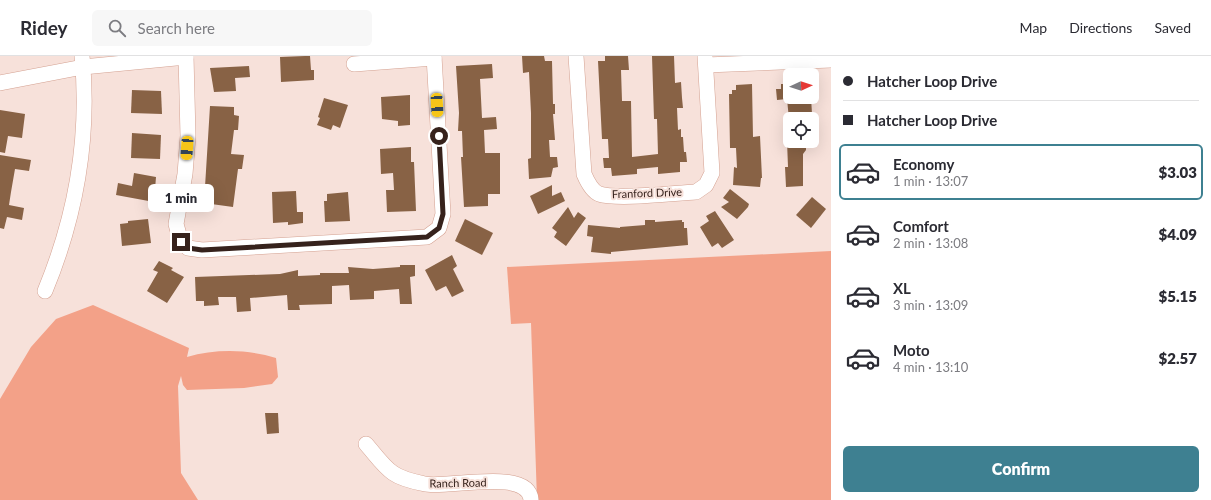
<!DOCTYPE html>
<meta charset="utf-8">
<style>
:root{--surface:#fff;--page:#f7f7f7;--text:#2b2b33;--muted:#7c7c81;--line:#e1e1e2;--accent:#3e8091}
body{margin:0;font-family:Lato,sans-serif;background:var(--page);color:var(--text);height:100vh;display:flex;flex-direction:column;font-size:15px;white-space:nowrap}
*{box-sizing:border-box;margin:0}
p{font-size:13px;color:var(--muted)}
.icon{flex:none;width:22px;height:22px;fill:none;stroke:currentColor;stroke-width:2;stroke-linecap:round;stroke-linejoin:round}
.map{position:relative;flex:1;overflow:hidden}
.sheet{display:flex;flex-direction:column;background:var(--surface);width:380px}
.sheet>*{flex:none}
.banner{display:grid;align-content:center;height:88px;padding:0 12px;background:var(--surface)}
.needle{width:26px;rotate:87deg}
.fabs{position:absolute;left:783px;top:12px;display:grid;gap:8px}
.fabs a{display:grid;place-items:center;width:36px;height:36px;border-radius:6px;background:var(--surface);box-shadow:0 4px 16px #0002;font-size:20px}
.end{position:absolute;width:18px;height:18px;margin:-9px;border:5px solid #36221c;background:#fff;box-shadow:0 0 0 2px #fff}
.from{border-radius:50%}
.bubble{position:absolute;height:28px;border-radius:6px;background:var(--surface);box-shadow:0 4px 16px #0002;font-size:13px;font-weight:800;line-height:28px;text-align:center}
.car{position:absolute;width:12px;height:24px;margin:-12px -6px;border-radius:5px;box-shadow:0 0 3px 1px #0007;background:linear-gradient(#f5c518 24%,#345 0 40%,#f5c518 0 76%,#345 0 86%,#f5c518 0)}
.banner b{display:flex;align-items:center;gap:14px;height:38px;font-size:15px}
.banner b+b{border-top:1px solid var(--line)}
.banner i{width:10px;height:10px;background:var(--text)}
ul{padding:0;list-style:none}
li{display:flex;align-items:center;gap:12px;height:56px;margin:0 8px 6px;padding:0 4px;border:2px solid transparent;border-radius:6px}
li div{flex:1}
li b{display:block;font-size:15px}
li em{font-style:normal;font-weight:800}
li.current{border-color:var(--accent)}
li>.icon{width:36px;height:36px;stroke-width:1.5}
.primary-button{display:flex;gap:8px;margin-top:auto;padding:8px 12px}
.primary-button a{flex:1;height:46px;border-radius:6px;background:var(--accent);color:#fff;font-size:16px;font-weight:800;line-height:46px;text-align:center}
header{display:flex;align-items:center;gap:24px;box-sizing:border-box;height:56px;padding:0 20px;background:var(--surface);border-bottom:1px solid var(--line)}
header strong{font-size:19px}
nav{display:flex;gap:22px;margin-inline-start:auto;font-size:14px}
.search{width:280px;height:36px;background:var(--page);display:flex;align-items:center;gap:10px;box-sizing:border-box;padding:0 14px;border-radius:6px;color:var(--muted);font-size:15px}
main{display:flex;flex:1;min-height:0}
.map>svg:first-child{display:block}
</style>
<header>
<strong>Ridey</strong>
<div class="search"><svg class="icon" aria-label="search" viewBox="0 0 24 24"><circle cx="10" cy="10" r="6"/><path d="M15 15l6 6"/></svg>Search here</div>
<nav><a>Map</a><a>Directions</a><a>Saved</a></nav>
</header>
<main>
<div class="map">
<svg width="831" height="444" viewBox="0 0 831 444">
<rect width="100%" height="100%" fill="#f7e1da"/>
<!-- green -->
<g fill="#f3a188">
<path d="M 831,195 L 831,444 L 537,444 L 531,267 L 511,268 L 507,211 Z"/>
<path d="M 93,249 L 189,292 L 187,301 C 215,293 247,293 276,302 L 278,321 L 272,328 L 244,332 L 187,334 L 183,329 L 181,320 L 178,330 L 181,417 L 198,444 L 0,444 L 0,343 L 31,291 L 56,263 Z"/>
</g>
<!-- building -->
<g fill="#886245">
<path d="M 305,0 L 310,0 L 311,14 L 314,14 L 314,24 L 281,26 L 280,1 Z"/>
<path d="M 522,0 L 544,0 L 545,5 L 552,5 L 553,48 L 555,48 L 555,58 L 553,58 L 555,84 L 549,84 L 550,101 L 557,101 L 558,111 L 553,112 L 551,121 L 529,123 L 528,103 L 531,102 L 531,57 L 529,16 L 523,17 Z"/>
<path d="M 605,0 L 628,0 L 629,14 L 621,14 L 622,45 L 631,45 L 632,101 L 658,98 L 657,63 L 654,63 L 652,0 L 674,0 L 675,27 L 681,26 L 682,42 L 683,52 L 677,52 L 678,74 L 681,73 L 681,81 L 683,81 L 684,96 L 686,96 L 687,106 L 680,106 L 680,116 L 658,118 L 658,111 L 637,113 L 637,118 L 612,120 L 611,112 L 604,112 L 603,102 L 609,102 L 608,83 L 602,83 L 598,5 L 605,5 Z"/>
<path d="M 492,8 L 493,22 L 480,23 L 482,62 L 496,61 L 497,73 L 484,74 L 485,97 L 500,97 L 500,138 L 488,138 L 488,150 L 464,151 L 461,101 L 463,101 L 462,75 L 458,75 L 459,57 L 456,10 Z"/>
<path d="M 249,10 L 250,21 L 235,22 L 236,35 L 214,36 L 210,12 Z"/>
<path d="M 752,28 L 753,81 L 760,80 L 762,122 L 761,122 L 760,131 L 733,129 L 734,111 L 737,112 L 736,92 L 730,92 L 729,38 L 732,38 L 732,34 L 736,34 L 736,29 Z"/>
<path d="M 781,28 L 790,28 L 790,41 L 811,41 L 812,58 L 807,59 L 807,63 L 789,63 L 787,43 L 777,44 L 776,33 L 781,33 Z"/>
<path d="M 132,34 L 161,35 L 162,58 L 131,57 Z"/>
<path d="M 410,39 L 410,69 L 398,70 L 398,65 L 382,63 L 381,41 Z"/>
<path d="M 324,42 L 348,49 L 340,72 L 333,69 L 331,74 L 317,69 L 320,62 L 318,61 Z"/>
<path d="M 210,50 L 234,51 L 234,59 L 239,60 L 238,74 L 234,74 L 231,98 L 244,99 L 242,113 L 238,113 L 233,151 L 204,147 Z"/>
<path d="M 0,54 L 25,58 L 22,82 L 8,80 L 5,97 L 0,96 Z"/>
<path d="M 132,77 L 161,79 L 160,103 L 131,102 Z"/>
<path d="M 787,85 L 806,85 L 806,94 L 803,98 L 803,130 L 786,131 L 785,111 L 788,111 Z"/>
<path d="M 411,91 L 411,106 L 414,106 L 416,155 L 387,156 L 386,134 L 394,134 L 393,117 L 381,118 L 380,93 Z"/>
<path d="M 0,99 L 31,104 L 29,115 L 15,113 L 11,136 L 9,149 L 24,152 L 22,164 L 7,161 L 4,173 L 0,172 Z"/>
<path d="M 134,117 L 156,121 L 154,146 L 116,139 L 118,127 L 132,130 Z"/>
<path d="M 552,129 L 552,140 L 561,136 L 565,145 L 538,158 L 530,140 Z"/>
<path d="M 730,133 L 749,148 L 748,151 L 737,163 L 721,151 L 729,146 L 723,142 Z"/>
<path d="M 296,135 L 297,156 L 303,156 L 303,167 L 288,169 L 288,166 L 273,167 L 272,136 Z"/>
<path d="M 348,136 L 350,165 L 325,166 L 324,145 L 327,145 L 327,138 Z"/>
<path d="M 812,141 L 826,153 L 811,172 L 796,159 Z"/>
<path d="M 568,151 L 574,162 L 578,156 L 586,162 L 566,190 L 554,181 L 557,176 L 552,172 Z"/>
<path d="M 715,155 L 734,184 L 722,192 L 718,187 L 712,191 L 700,171 L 709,165 L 706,160 Z"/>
<path d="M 148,163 L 151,187 L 122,190 L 120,168 L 128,167 L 128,165 Z"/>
<path d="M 465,163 L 493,177 L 482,199 L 455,185 Z"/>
<path d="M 645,164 L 655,164 L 655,166 L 682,164 L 682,166 L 684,166 L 684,172 L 687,172 L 688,189 L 611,196 L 611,198 L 591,196 L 593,181 L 587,180 L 588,169 L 620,172 L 620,171 L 645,169 Z"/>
<path d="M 452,199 L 457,210 L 453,213 L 464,235 L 452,241 L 446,230 L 436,235 L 425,214 Z"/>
<path d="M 159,205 L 173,212 L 171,214 L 184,221 L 167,247 L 147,235 L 158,216 L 153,214 Z"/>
<path d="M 400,209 L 415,209 L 415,220 L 410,221 L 412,248 L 400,248 L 399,233 L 374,235 L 374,243 L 350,244 L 349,229 L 332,230 L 332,248 L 299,249 L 300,254 L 288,254 L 287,239 L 250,242 L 251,255 L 237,256 L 236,241 L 218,241 L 219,249 L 204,250 L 204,245 L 196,245 L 195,221 L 280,218 L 298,214 L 298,220 L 320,219 L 320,217 L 349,217 L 348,211 L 373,213 L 400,211 Z"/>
<path d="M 265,357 L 278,357 L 279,377 L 267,378 Z"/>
</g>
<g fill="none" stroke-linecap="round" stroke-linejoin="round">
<!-- minor casing -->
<g stroke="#d4a191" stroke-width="16">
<g id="minor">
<path d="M 186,0 L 188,80 L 185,118 L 176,168 L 181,186 L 188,192 L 202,194 L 427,181 L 439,172 L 443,158 L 434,0"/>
<path d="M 576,0 L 584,118 C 587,125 592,135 599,138 C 618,144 674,137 696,136 L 706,129 L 712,117 L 705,0"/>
<path d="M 354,8 L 434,2"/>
<path d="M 706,9 L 831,4"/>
<path d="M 0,27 L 83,11 L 186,1"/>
<path d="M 45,235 C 76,160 90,82 82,0"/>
<path d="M 366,388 C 374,397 383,410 393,417 C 400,422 415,426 425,428 C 446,433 529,411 531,444"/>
</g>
</g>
<!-- minor -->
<use href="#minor" stroke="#fff" stroke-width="15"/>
</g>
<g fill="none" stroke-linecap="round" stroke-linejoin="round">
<!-- route -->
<path stroke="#36221c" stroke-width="5" d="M 181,186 L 188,192 L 202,194 L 427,181 L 439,172 L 443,158 L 439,80"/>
</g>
<g text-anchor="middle" stroke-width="4" stroke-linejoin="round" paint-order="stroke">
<!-- street labels -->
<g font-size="11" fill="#36221c" stroke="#f7e1da">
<text transform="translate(647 137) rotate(-2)" y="4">Franford Drive</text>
<text transform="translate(458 427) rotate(-1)" y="4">Ranch Road</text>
</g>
</g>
</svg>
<div class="fabs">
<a><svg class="needle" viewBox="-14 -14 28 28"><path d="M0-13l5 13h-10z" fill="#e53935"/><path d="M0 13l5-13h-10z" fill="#7c7c81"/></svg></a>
<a><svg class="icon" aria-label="locate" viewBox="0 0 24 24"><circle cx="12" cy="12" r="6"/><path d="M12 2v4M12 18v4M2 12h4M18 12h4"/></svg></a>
</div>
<i class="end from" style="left:439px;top:80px"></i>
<i class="end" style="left:181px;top:186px"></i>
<div class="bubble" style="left:148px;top:128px;width:66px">1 min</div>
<i class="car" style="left:437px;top:49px;rotate:177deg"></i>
<i class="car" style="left:187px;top:92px;rotate:184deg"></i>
</div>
<section class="sheet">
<div class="banner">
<b><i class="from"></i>Hatcher Loop Drive</b>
<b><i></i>Hatcher Loop Drive</b>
</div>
<ul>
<li class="current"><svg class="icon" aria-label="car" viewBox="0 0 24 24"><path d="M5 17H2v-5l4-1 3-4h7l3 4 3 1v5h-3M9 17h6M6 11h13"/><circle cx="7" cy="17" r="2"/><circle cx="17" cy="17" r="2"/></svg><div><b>Economy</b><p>1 min · 13:07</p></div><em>$3.03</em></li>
<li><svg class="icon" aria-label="car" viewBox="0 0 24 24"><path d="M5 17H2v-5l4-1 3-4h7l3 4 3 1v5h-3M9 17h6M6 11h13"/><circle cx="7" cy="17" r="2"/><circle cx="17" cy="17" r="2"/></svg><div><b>Comfort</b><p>2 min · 13:08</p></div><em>$4.09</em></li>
<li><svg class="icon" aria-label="car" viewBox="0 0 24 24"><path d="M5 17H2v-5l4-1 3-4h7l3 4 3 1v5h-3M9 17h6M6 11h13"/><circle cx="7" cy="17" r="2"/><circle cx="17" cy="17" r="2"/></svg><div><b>XL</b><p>3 min · 13:09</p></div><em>$5.15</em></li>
<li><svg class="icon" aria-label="car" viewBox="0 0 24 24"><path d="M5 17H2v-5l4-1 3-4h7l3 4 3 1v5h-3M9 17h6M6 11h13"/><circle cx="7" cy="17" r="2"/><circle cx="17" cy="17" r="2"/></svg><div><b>Moto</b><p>4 min · 13:10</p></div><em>$2.57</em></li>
</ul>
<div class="primary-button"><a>Confirm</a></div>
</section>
</main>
